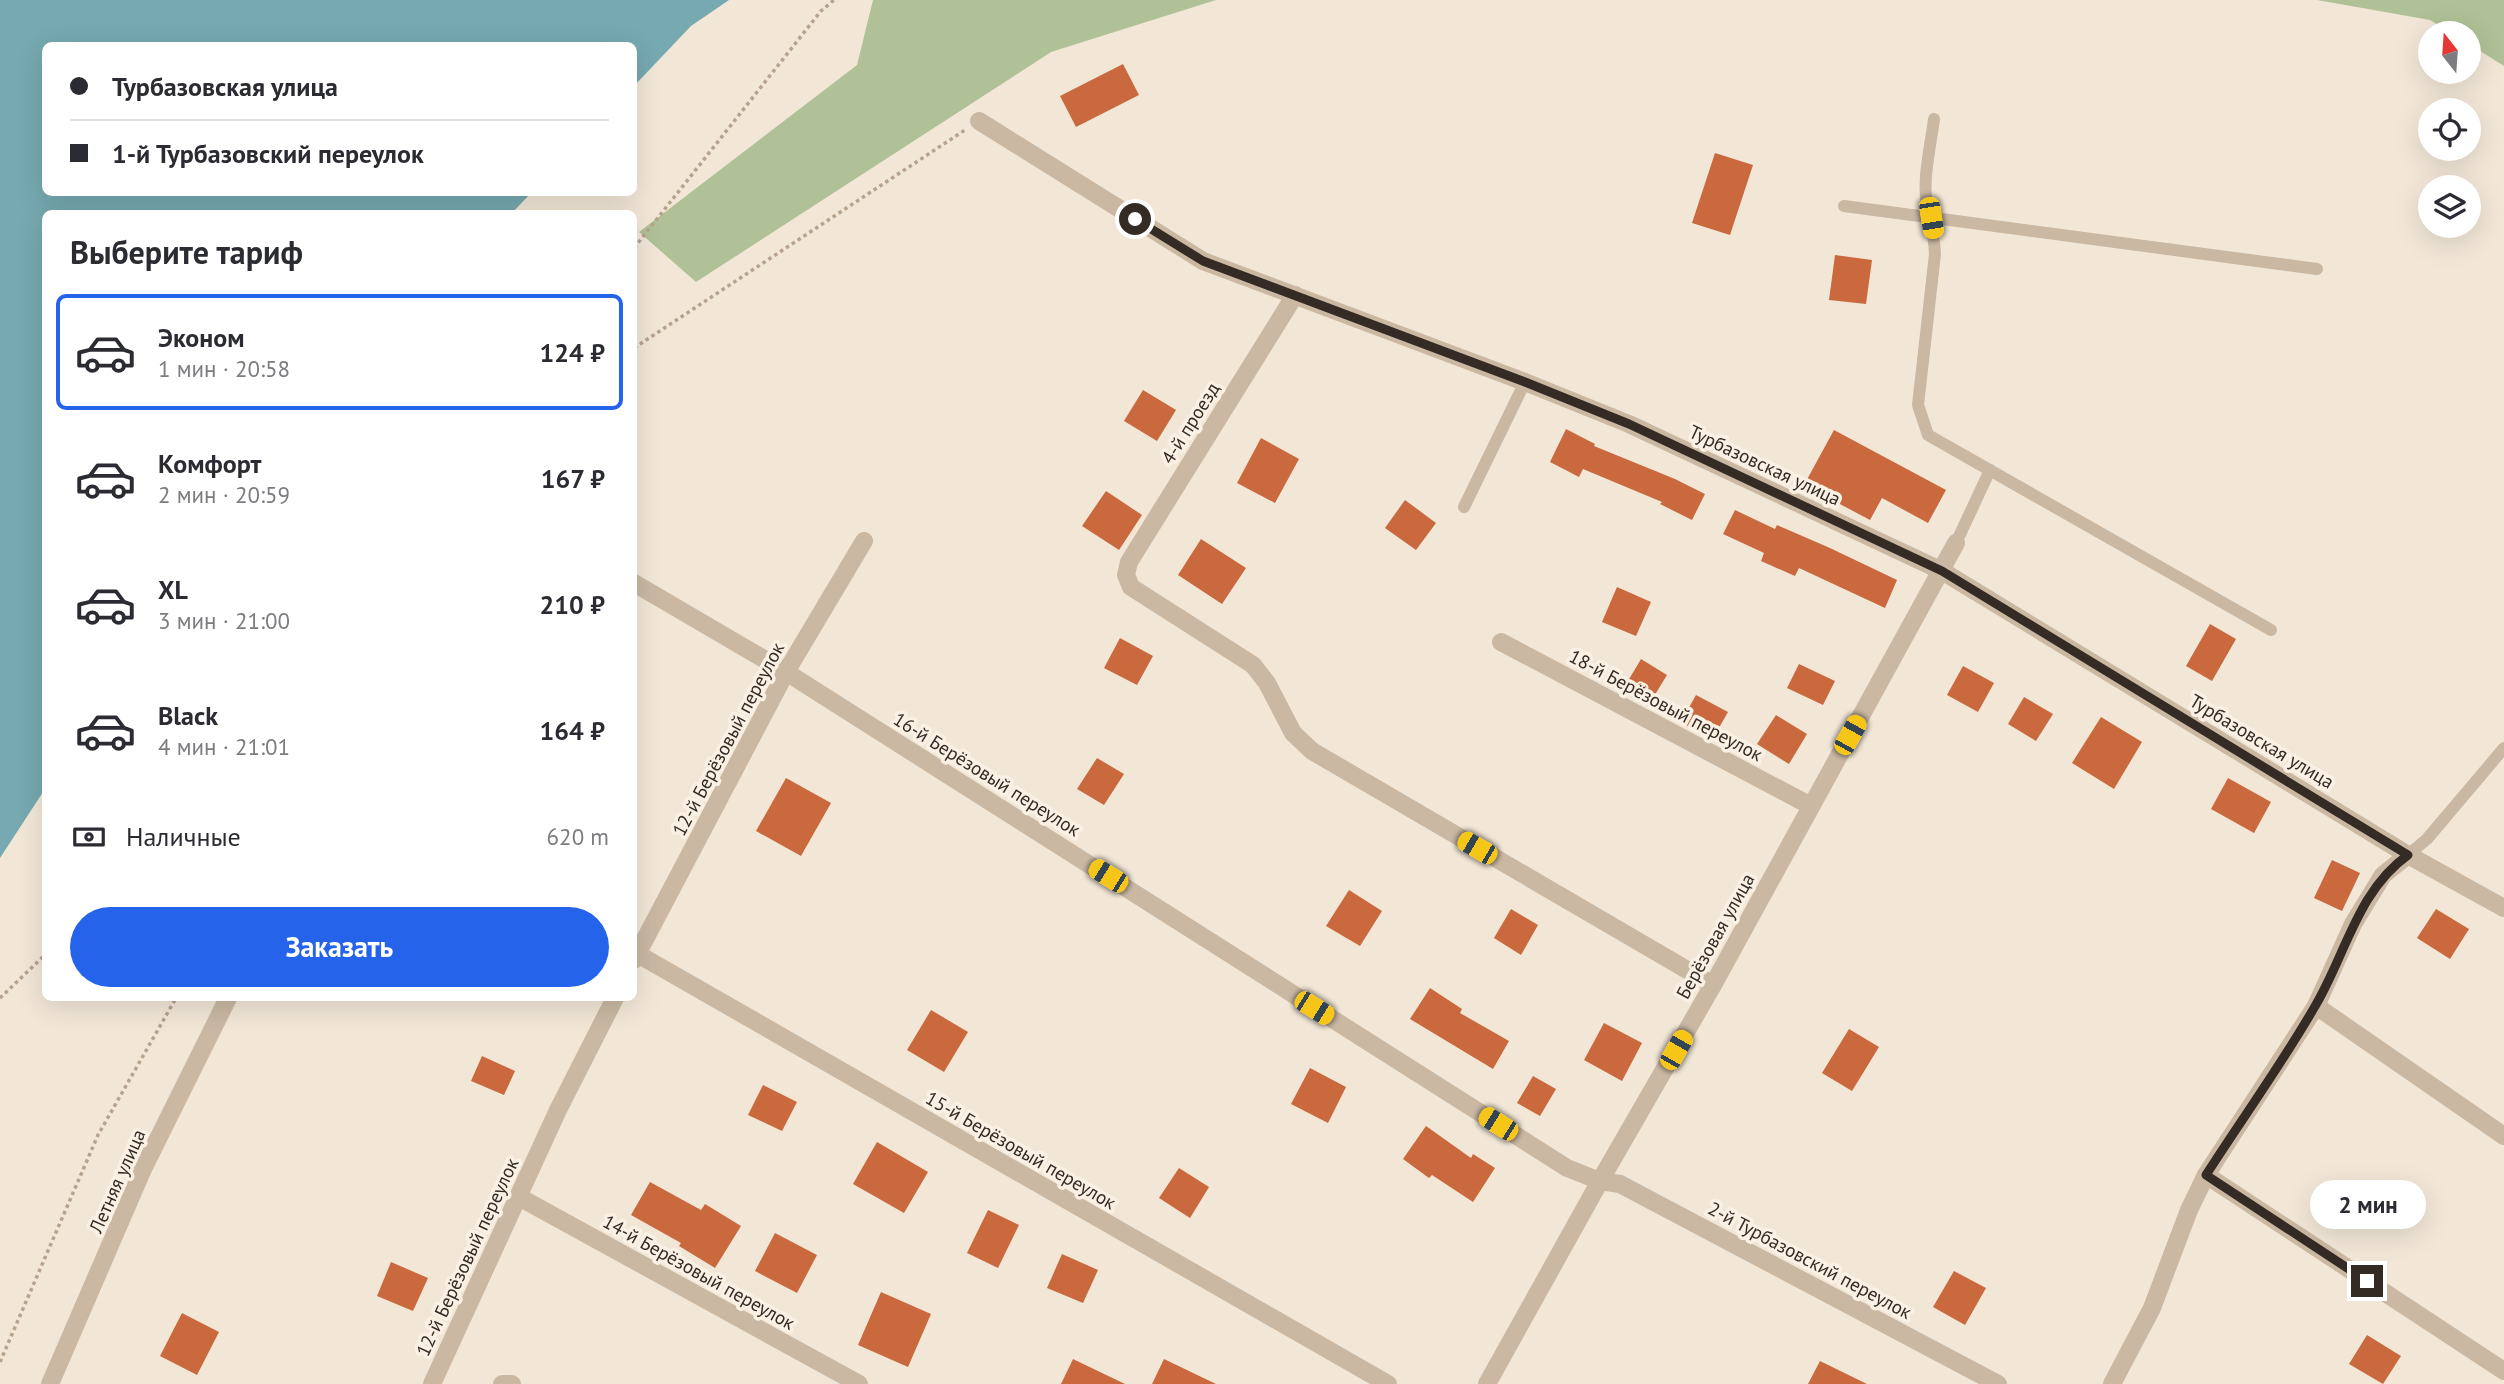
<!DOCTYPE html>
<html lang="ru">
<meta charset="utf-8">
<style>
:root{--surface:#fff;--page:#f2f2f3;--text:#2b2b33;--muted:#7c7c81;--line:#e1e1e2;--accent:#2563eb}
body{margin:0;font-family:"PT Sans",sans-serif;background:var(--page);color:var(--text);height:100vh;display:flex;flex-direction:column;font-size:26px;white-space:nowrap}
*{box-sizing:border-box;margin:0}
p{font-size:23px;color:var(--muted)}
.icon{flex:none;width:38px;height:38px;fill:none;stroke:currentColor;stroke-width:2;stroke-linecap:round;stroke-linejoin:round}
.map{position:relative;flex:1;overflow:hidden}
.sheet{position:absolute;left:42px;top:210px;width:595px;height:791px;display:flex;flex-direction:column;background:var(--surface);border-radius:10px;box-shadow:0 7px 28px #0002}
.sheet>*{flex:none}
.top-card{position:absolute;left:42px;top:42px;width:595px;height:154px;border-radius:10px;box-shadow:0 7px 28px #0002;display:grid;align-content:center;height:154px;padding:0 28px;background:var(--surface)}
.needle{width:46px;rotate:343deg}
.tools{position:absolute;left:2418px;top:21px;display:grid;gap:14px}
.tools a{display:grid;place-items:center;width:63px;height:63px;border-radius:50%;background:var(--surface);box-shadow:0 7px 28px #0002;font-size:35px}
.end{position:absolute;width:32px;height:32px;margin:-16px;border:9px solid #352b25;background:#fff;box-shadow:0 0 0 4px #fff}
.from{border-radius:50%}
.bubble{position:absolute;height:49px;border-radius:24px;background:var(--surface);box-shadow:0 7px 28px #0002;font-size:23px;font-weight:800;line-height:49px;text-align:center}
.car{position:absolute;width:21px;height:42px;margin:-21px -10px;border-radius:9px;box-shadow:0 0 5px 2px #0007;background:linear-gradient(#f5c518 24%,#345 0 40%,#f5c518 0 76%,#345 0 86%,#f5c518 0)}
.top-card b{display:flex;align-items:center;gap:24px;height:66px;font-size:26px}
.top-card b+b{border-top:2px solid var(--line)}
.top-card i{width:18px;height:18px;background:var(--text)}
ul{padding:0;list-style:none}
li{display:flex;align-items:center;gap:21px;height:116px;margin:0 14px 10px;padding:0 14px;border:4px solid transparent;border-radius:10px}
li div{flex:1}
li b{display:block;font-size:26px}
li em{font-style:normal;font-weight:800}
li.on{border-color:var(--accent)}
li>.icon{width:63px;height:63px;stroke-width:1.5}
h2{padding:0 28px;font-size:32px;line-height:84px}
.pay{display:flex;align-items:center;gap:18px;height:77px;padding:0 28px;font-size:26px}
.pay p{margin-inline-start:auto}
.button{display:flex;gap:14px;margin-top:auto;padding:14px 28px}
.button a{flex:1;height:80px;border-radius:42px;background:var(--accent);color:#fff;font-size:28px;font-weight:800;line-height:80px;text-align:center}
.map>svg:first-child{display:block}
</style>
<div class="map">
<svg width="2504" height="1384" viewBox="0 0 2504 1384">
<rect width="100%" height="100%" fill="#f2e7d7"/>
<!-- green -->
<g fill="#b0c197">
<path d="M 873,0 L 1216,0 L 1051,52 L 696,282 L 639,232 L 857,65 Z"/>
<path d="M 2317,0 L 2504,0 L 2504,66 L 2469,44 L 2469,33 L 2451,33 L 2430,20 Z"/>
</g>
<!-- water -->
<path fill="#76a9b0" d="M 0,0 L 729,0 L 691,26 L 634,86 L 634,46 L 46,46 L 46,192 L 531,193 L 511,214 L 46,214 L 45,789 L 0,858 Z"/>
<!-- building -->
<g fill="#ca693d">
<path d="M 1123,64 L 1139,95 L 1076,127 L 1060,96 Z"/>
<path d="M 1715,153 L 1753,165 L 1730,235 L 1692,223 Z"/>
<path d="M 1835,255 L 1872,260 L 1866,304 L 1829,300 Z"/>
<path d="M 1143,390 L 1176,410 L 1157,441 L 1124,421 Z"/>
<path d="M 1566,429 L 1595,444 L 1594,446 L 1675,479 L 1705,494 L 1692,520 L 1660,504 L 1662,502 L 1583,469 L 1579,477 L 1550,462 Z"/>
<path d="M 1834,430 L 1946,490 L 1928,523 L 1882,498 L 1870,520 L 1804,485 Z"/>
<path d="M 1261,438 L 1299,459 L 1275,503 L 1237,483 Z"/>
<path d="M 1106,491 L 1142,515 L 1119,550 L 1082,526 Z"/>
<path d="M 1405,500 L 1436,523 L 1416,550 L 1385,528 Z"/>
<path d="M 1735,510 L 1775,529 L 1777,525 L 1830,548 L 1897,580 L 1885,608 L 1799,568 L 1795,576 L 1761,561 L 1764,553 L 1723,534 Z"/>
<path d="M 1201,539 L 1246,568 L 1222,604 L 1178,575 Z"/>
<path d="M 1617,587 L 1651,602 L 1636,636 L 1602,622 Z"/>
<path d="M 2210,624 L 2236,639 L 2212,681 L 2186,666 Z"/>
<path d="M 1120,638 L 1153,656 L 1137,685 L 1104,668 Z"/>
<path d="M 1641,659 L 1667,675 L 1648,706 L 1622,691 Z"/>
<path d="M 1799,664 L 1835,681 L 1823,705 L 1787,688 Z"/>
<path d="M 1963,666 L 1994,683 L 1978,712 L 1947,695 Z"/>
<path d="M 1696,695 L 1728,712 L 1712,740 L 1681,722 Z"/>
<path d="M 2024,697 L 2053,714 L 2036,741 L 2008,724 Z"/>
<path d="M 1776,715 L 1807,734 L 1789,764 L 1757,744 Z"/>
<path d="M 2101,717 L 2142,742 L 2114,789 L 2072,763 Z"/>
<path d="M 1097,758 L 1124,774 L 1104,805 L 1077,789 Z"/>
<path d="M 786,778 L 831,803 L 801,856 L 756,831 Z"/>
<path d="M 2228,778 L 2271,802 L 2254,833 L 2211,809 Z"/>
<path d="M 2332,860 L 2360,873 L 2342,911 L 2314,898 Z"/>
<path d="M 1349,890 L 1382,911 L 1360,946 L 1326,926 Z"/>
<path d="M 1511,909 L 1538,925 L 1521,955 L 1494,938 Z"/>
<path d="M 2436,909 L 2469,929 L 2450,959 L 2417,938 Z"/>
<path d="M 1430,988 L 1462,1009 L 1460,1013 L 1509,1041 L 1493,1069 L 1410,1019 Z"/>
<path d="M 931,1010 L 968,1032 L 944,1072 L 907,1050 Z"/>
<path d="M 1604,1023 L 1642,1043 L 1622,1081 L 1584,1060 Z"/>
<path d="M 1849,1029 L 1879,1047 L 1852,1091 L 1822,1073 Z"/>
<path d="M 482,1056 L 515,1071 L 504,1095 L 471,1081 Z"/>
<path d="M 1310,1068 L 1346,1087 L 1328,1123 L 1291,1104 Z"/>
<path d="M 1533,1076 L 1556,1089 L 1540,1116 L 1517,1103 Z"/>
<path d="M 763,1085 L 797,1102 L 782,1131 L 748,1115 Z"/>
<path d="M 1426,1126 L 1471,1158 L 1473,1154 L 1495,1168 L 1473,1202 L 1432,1175 L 1429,1178 L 1403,1159 Z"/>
<path d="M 877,1142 L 928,1172 L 904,1213 L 853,1184 Z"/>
<path d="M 1179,1168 L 1209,1187 L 1190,1218 L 1159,1198 Z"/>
<path d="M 650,1182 L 701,1210 L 705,1204 L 741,1226 L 715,1268 L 679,1246 L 681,1243 L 631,1215 Z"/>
<path d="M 988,1210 L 1019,1225 L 998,1268 L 967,1253 Z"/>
<path d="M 775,1233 L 817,1255 L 797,1293 L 755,1271 Z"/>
<path d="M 1062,1254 L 1098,1270 L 1083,1303 L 1047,1288 Z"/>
<path d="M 391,1262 L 428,1278 L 413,1311 L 377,1296 Z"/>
<path d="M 1954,1271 L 1986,1288 L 1965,1325 L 1933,1307 Z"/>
<path d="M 881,1292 L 931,1314 L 908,1367 L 858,1345 Z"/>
<path d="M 182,1313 L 219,1332 L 197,1375 L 160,1356 Z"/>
<path d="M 2367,1335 L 2401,1356 L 2383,1384 L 2349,1364 Z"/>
<path d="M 1073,1359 L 1125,1384 L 1061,1384 Z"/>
<path d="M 1164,1359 L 1216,1384 L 1152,1384 Z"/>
<path d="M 1820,1361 L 1867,1384 L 1808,1384 Z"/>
</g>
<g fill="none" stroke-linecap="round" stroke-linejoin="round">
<!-- path -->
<g stroke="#b6a28d" stroke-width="3.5" stroke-dasharray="3.5 3.5" stroke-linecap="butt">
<path d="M 634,248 L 821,11 L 834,0"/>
<path d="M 634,348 L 965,130"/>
<path d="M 0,998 L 46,954"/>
<path d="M 0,1362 L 98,1135 L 176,998"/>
</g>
<!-- service -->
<g stroke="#cab8a3" stroke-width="12">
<path d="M 1934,119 C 1931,144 1922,180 1927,204 C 1930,223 1934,232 1935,254 L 1918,405 L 1928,435 L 2271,630"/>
<path d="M 1844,206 L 2317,269"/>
<path d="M 1464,507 L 1525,382"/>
<path d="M 1956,543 L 1990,470"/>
<path d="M 2408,855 L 2427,839 L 2504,748"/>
</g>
<!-- minor -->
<g stroke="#cab8a3" stroke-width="18">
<path d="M 979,121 L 1203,261 L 1525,382 L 1629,424 L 1942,571 L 2408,855 L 2504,908"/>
<path d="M 1295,295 L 1129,562 L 1126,575 L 1131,587 L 1253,665 L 1267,683 L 1293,733 L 1312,751 L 1713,985"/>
<path d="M 634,583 L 786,672 L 1567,1168 L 1600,1181 L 1620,1184 L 1998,1384"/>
<path d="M 1501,642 L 1811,806"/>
<path d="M 634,952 L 1388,1384"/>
<path d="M 634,960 L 786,672 L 864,541"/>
<path d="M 2316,1006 L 2504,1136"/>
<path d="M 2206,1175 L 2504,1371"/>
<path d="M 519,1197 L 859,1384"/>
<path d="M 50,1384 L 143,1169 L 228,998"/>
<path d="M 432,1384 L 558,1110 L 615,998"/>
<path d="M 502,1384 L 512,1384"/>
<path d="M 1487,1384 L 1600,1181 L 1713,985 L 1956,543"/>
<path d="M 2112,1384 L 2152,1308 L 2189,1210 L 2206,1175 L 2316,1006 L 2353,924 L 2383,875 L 2408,855"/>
</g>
</g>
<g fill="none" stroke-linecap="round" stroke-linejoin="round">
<!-- route -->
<path stroke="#352b25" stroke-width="9" d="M 1135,219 L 1203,261 L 1525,382 L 1629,424 L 1942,571 L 2408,855 C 2357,891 2345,957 2314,1008 C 2281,1065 2242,1119 2206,1175 L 2367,1281"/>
</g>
<g text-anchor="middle" stroke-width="7" stroke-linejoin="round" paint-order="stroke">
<!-- street labels -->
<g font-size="19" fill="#352b25" stroke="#faf1e4">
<text transform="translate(1190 423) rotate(-58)" y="7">4-й проезд</text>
<text transform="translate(1765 465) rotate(25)" y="7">Турбазовская улица</text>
<text transform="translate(1666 705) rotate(28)" y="7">18-й Берёзовый переулок</text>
<text transform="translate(728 739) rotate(-62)" y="7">12-й Берёзовый переулок</text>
<text transform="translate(2262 741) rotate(31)" y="7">Турбазовская улица</text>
<text transform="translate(987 774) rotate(32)" y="7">16-й Берёзовый переулок</text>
<text transform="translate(1715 936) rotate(-61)" y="7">Берёзовая улица</text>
<text transform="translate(1021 1150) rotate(30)" y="7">15-й Берёзовый переулок</text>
<text transform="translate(117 1181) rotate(-66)" y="7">Летняя улица</text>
<text transform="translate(467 1257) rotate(-65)" y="7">12-й Берёзовый переулок</text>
<text transform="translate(1810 1260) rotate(28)" y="7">2-й Турбазовский переулок</text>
<text transform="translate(699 1272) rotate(29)" y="7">14-й Берёзовый переулок</text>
</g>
</g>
</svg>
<div class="tools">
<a><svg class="needle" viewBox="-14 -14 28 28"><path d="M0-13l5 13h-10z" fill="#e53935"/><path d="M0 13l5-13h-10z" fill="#7c7c81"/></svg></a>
<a><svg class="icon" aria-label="locate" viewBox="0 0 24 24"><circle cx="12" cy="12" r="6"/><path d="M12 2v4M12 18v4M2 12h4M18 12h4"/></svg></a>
<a><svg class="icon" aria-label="layers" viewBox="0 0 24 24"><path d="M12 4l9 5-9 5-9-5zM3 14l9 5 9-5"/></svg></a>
</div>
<i class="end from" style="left:1135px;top:219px"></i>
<i class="end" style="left:2367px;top:1281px"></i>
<div class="bubble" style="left:2310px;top:1180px;width:116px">2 мин</div>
<i class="car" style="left:1931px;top:218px;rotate:171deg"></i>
<i class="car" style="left:1850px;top:735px;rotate:29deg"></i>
<i class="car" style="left:1477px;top:848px;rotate:300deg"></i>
<i class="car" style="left:1108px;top:876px;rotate:302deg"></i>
<i class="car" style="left:1314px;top:1008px;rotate:122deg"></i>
<i class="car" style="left:1676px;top:1050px;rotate:30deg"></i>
<i class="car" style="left:1498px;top:1124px;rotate:302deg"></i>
<div class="top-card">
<b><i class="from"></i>Турбазовская улица</b>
<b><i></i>1-й Турбазовский переулок</b>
</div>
<section class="sheet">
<h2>Выберите тариф</h2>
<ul>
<li class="on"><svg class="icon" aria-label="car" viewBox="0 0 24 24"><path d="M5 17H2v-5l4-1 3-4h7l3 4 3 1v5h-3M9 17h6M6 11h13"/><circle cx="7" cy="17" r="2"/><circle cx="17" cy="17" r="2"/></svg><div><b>Эконом</b><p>1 мин · 20:58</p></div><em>124 ₽</em></li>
<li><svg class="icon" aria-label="car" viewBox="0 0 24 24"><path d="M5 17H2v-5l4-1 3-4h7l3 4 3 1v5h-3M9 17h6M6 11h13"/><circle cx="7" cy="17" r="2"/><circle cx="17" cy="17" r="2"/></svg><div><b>Комфорт</b><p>2 мин · 20:59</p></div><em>167 ₽</em></li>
<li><svg class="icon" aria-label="car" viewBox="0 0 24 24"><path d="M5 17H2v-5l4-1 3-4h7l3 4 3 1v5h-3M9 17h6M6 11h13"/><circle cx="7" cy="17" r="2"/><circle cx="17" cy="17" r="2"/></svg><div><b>XL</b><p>3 мин · 21:00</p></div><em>210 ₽</em></li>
<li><svg class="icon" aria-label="car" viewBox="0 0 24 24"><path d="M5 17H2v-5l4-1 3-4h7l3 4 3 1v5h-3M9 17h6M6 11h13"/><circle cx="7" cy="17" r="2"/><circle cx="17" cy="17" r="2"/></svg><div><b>Black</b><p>4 мин · 21:01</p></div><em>164 ₽</em></li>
</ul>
<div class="pay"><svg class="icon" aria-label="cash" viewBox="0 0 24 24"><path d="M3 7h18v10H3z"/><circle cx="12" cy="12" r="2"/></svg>Наличные<p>620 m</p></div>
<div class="button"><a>Заказать</a></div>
</section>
</div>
